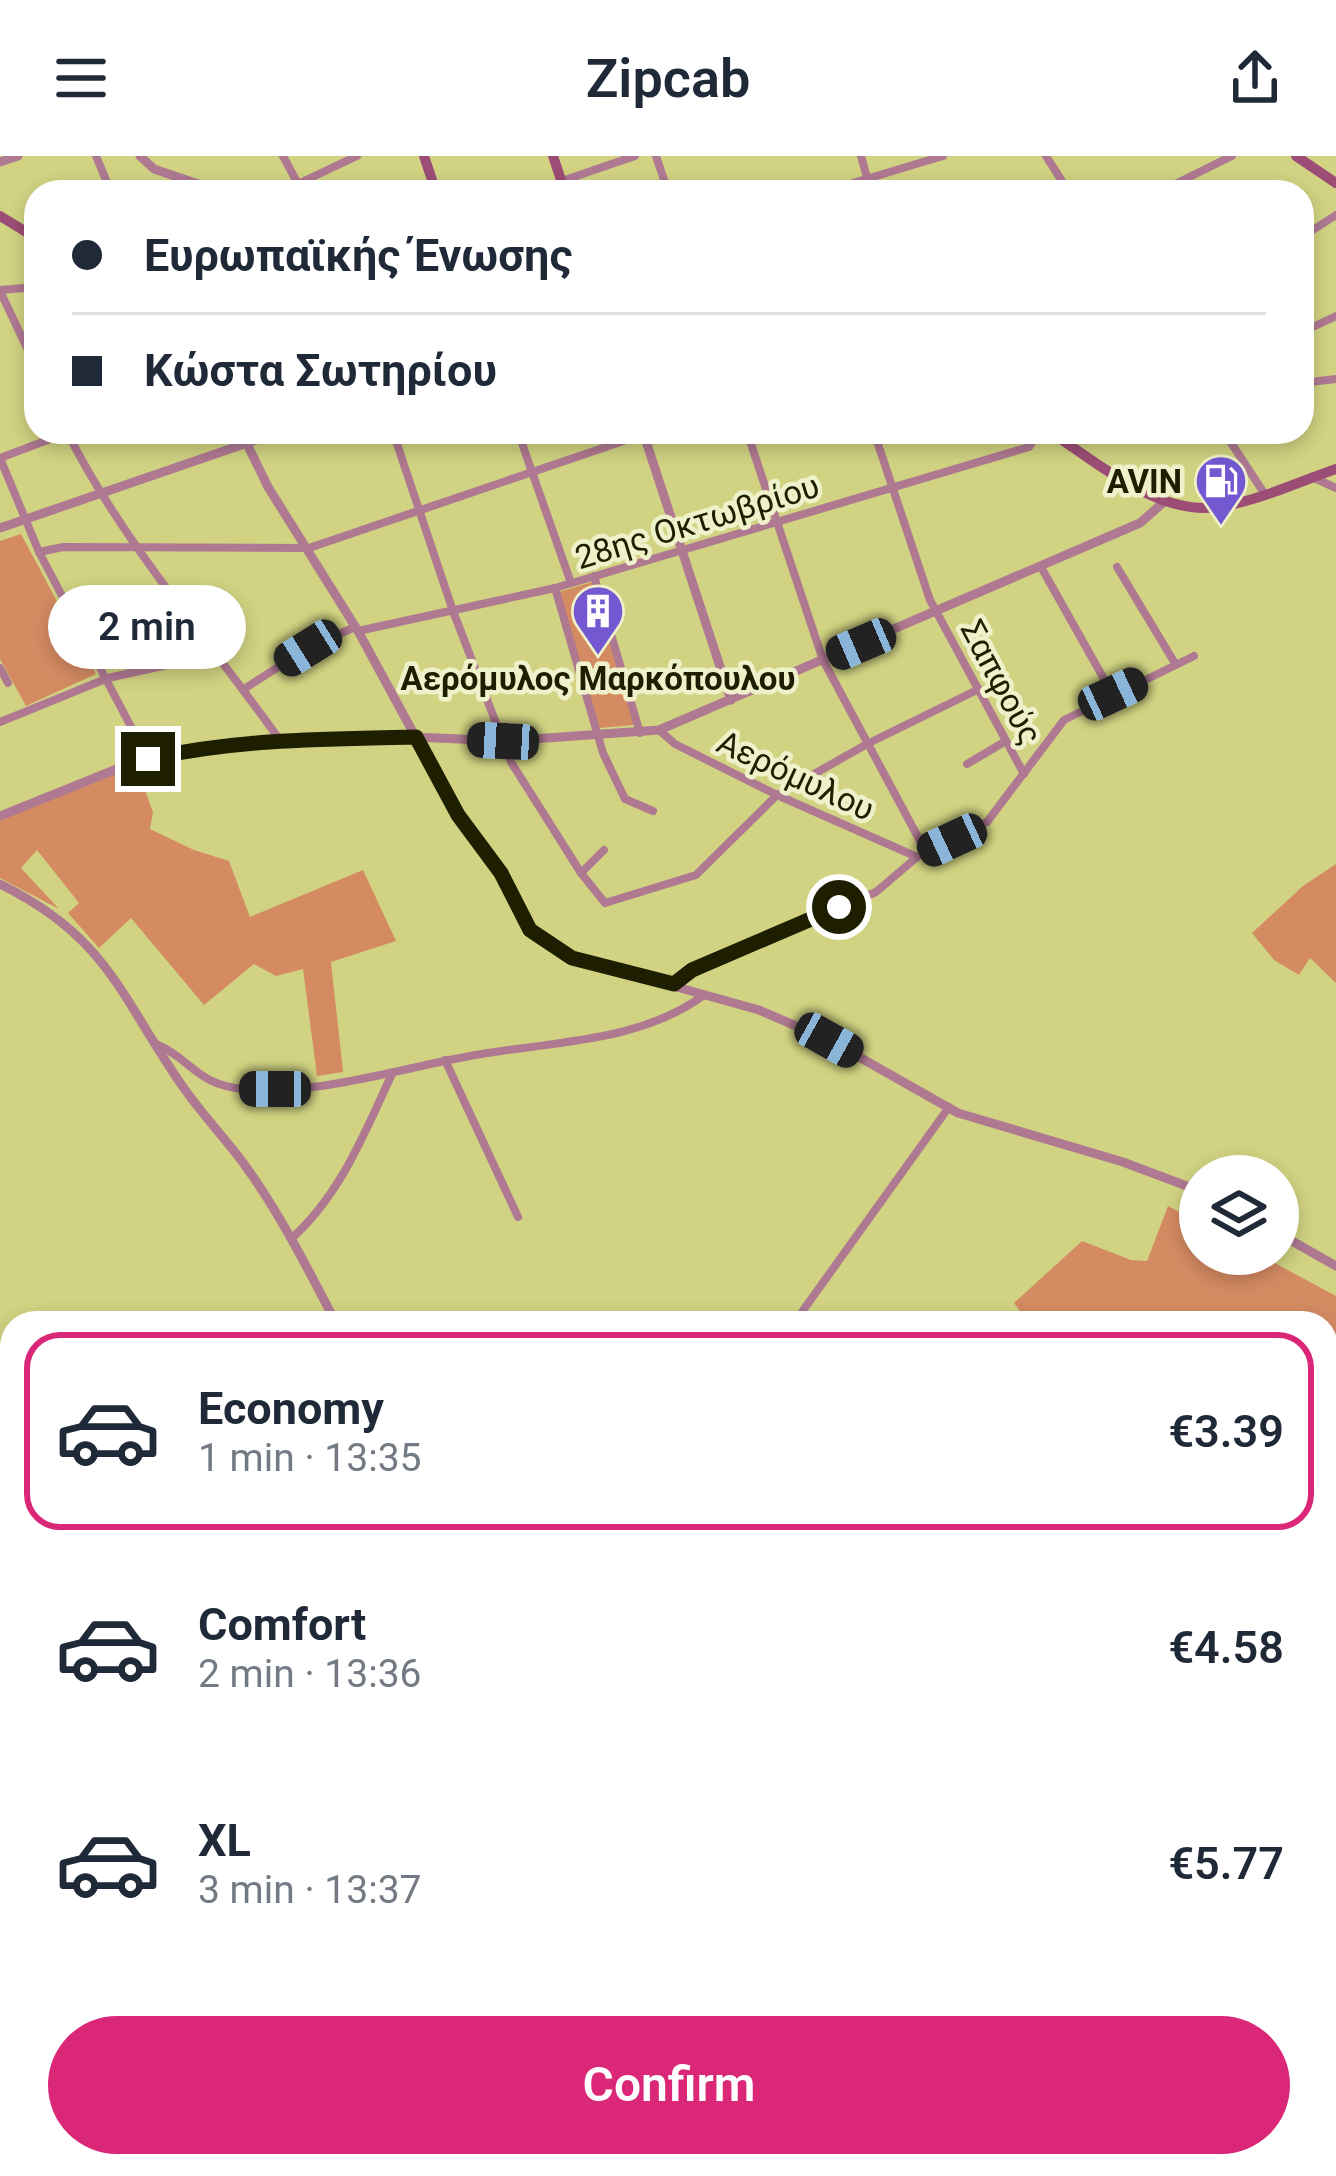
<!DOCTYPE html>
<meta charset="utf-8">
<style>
:root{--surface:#fff;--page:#f6f6f7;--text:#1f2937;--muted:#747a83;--line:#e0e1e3;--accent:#db2777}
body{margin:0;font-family:Roboto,sans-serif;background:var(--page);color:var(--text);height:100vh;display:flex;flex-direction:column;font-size:45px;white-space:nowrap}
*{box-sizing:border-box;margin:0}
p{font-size:39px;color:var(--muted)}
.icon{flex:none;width:66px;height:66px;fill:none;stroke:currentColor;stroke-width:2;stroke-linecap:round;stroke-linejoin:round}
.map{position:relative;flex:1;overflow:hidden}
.panel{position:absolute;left:0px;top:1155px;width:1338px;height:867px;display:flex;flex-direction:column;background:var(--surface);border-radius:36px 36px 0 0;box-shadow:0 6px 18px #0003}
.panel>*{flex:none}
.hud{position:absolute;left:24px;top:24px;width:1290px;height:264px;border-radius:36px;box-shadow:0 6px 18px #0003;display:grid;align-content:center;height:264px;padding:0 48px;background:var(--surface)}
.fabs{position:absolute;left:1179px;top:999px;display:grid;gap:24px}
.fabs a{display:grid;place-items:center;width:120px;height:120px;border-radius:50%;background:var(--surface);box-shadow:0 6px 18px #0003;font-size:60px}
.end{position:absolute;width:54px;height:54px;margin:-27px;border:15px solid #1e1e00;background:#fff;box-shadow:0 0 0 6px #fff}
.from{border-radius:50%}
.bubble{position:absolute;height:84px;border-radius:42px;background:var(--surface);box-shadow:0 6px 18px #0003;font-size:39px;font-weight:600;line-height:84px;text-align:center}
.car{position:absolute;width:36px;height:72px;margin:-36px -18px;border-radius:15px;box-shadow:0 0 9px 3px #0007;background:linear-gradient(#222 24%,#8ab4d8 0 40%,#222 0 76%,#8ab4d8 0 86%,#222 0)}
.hud b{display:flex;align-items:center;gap:42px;height:114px;font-size:45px}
.hud b+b{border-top:3px solid var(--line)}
.hud i{width:30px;height:30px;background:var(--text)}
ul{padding:21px 0 0;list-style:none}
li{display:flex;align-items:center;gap:36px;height:198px;margin:0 24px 18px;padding:0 24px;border:6px solid transparent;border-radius:36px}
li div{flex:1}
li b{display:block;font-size:45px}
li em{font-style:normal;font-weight:600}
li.active{border-color:var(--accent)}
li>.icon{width:108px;height:108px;stroke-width:1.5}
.primary-button{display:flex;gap:24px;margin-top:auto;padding:24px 48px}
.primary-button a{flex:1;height:138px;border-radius:72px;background:var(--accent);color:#fff;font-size:48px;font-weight:600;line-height:138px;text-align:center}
header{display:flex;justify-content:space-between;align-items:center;height:156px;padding:0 48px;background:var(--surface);font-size:54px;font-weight:600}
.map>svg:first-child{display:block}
</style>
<header><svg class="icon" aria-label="menu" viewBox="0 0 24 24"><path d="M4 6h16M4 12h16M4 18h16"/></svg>Zipcab<svg class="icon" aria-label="share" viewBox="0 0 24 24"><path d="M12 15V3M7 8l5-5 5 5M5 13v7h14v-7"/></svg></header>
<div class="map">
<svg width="1336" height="2020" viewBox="0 0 1336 2020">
<rect width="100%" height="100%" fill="#d1d382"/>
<!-- green -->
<g fill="#d58b62">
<path d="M 21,378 L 96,518 L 26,550 L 0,503 L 0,385 Z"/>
<path d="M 592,426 L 634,569 L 599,572 L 559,436 Z"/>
<path d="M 151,604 L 155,609 L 141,624 L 153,656 L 150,673 L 194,694 L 229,705 L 250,761 L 363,714 L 396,785 L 331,806 L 343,916 L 317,920 L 303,813 L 276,820 L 254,808 L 204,849 L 131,762 L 99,792 L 68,757 L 79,747 L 37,694 L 21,712 L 59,753 L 0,722 L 0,662 Z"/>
<path d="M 1336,708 L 1336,827 L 1310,802 L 1299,819 L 1274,804 L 1252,777 L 1303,730 Z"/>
<path d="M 1168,1050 L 1200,1067 L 1200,1098 L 1258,1098 L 1336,1140 L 1336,1237 L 1326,1245 L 1326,1167 L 1029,1167 L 1014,1147 L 1082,1085 L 1131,1104 L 1147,1105 Z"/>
<path d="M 1326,1327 L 1336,1332 L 1336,1817 L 1326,1810 Z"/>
</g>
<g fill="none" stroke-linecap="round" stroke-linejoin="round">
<!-- minor -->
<g stroke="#af7992" stroke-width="8">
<path d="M 96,0 L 111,36"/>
<path d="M 283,0 L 298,28"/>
<path d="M 656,0 L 668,36"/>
<path d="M 861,0 L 871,36"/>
<path d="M 1046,0 L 1069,36"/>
<path d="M 562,25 L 635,0"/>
<path d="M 281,36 L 357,0"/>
<path d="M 823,36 L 943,0"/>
<path d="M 1159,36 L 1232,0"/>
<path d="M 1302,81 L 1336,59"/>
<path d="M 0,134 L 36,131"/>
<path d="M 0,135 L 36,211"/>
<path d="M 1302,176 L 1336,160"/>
<path d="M 1302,227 L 1336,223"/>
<path d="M 67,276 C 123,387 207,482 279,583"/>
<path d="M 69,276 L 0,302 L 39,396 L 148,603"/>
<path d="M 393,276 L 453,455 L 511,606 L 581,717 L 605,747 L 696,719 L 777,639 L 867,588 L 979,533"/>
<path d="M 518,276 L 571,427"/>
<path d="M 747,276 L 823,504 L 926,696"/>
<path d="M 874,276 L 930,444 L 1024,618"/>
<path d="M 1224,276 L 1264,337"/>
<path d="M 1312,321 L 1336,332"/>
<path d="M 39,396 L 63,391 L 309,392 L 650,276"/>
<path d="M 1041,411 L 1113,539"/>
<path d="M 1117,411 L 1176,509"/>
<path d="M 594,420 L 640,577"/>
<path d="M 555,432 L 603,597 L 625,643 L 653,655"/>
<path d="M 358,475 L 555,432 L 1029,291 L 1039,276"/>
<path d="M 0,512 L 8,527"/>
<path d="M 244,533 L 308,492 L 355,471"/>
<path d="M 0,566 L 108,522 L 217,498"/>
<path d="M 659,574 L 675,588 L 777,639 L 917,701"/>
<path d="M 967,608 L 1006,585"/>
<path d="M 581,717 L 604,694"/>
<path d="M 674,828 L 692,814 L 876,736 L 917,701 L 987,666 L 1064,564 L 1194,500"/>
<path d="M 156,888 C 192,903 195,929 245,933 C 318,939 394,914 465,901 C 545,885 636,889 704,839"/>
<path d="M 445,904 L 518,1061"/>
<path d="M 291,1083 C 341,1038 364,978 392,918"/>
<path d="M 794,1167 L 949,951"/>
<path d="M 0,1499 L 12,1497"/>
<path d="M 0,1639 L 12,1641"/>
<path d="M 1326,1845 L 1336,1854"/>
<path d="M 1172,2010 L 1185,2020"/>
<path d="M 323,2020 L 325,2010"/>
</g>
<!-- tertiary -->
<g stroke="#af7992" stroke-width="9">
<path d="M 140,0 L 154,13 L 222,36"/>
<path d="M 0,6 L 18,0"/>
<path d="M 542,36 L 562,25"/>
<path d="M 236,276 L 246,286 L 268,331 L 358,475 L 458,659 L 497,710 L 530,774 L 544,786 L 580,804 L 759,854 L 829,884 L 958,957 L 1123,1006 L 1200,1035"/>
<path d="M 643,276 L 731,544"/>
<path d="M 0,372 L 279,276"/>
<path d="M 0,660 L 124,610 L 209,590 L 279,583 L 415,581 L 503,585 L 659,574 L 1140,367 L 1165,345"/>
<path d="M 0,728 C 107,781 119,838 181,928 C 200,956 224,981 244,1008 C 279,1056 308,1113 336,1167"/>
<path d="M 1278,1077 L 1336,1110"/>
<path d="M 760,2010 L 766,2020"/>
</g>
<!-- secondary -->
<g stroke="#9c4d76" stroke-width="10">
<path d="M 424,0 L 436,36"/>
<path d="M 553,0 L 565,36"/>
<path d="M 1296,0 L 1336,27"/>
<path d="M 0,60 L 36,82"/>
<path d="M 1050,276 C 1099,307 1157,360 1219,351 C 1258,345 1298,326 1336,313"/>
<path d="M 0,1603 L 12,1605"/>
<path d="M 0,1617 L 12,1619"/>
<path d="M 1326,2005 L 1336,2010"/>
<path d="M 1305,2010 L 1325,2020"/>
</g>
</g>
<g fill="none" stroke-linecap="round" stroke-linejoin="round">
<!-- route -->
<path stroke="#1e1e00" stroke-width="15" d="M 148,603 C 237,583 324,583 416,581 L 458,659 L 501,717 L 530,774 L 572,802 L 674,828 L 692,814 L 839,751"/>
</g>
<!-- icons -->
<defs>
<g id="fuel-pin" transform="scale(2.7)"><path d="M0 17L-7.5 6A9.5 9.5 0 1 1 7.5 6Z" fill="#7358d2" stroke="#eff1ca"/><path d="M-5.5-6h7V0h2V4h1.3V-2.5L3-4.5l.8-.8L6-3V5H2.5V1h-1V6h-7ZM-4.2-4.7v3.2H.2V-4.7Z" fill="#fff"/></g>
<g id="building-pin" transform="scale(2.7)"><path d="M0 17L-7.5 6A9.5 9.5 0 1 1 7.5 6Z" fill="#7358d2" stroke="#eff1ca"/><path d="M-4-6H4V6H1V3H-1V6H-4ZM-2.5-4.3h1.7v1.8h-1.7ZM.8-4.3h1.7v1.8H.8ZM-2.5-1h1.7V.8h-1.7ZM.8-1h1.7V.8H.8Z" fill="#fff"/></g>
</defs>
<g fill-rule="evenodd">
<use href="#fuel-pin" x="1221" y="325"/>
<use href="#building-pin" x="598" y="455"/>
</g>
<g text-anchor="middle" stroke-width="9" stroke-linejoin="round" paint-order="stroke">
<!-- poi labels -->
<g font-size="33" font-weight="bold" fill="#1e1e00" stroke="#eff1ca" text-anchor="end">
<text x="1182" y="337">AVIN</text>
<text x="598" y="534" text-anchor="middle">Αερόμυλος Μαρκόπουλου</text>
</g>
<!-- street labels -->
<g font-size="33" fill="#1e1e00" stroke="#eff1ca">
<text transform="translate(697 365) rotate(-17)" y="12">28ης Οκτωβρίου</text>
<text transform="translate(1002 526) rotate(62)" y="12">Σαπφούς</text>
<text transform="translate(796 619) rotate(25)" y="12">Αερόμυλου</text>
</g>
</g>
</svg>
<div class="fabs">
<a><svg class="icon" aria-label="layers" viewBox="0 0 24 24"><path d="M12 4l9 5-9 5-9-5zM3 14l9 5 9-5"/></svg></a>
</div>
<i class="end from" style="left:839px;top:751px"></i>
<i class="end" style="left:148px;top:603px"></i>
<div class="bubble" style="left:48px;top:429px;width:198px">2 min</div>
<i class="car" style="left:861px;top:488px;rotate:247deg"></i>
<i class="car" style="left:308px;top:492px;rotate:238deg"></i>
<i class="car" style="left:1113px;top:538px;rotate:65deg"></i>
<i class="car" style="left:503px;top:585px;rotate:273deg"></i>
<i class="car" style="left:952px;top:684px;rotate:245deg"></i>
<i class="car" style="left:829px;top:884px;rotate:119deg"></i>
<i class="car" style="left:275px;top:933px;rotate:270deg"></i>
<div class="hud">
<b><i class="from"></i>Ευρωπαϊκής Ένωσης</b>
<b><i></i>Κώστα Σωτηρίου</b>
</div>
<section class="panel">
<ul>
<li class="active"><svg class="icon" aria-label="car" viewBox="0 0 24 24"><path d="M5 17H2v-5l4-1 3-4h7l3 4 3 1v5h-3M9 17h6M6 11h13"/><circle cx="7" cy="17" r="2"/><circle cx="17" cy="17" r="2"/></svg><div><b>Economy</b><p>1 min · 13:35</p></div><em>€3.39</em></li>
<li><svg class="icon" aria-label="car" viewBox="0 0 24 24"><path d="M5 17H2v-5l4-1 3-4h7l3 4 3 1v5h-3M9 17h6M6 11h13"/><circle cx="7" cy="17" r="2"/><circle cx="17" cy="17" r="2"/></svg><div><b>Comfort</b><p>2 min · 13:36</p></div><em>€4.58</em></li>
<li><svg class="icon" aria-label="car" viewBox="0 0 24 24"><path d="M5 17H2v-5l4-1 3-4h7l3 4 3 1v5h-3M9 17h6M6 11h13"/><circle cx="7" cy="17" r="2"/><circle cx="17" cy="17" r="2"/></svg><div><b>XL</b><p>3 min · 13:37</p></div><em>€5.77</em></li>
</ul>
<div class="primary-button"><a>Confirm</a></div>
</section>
</div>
